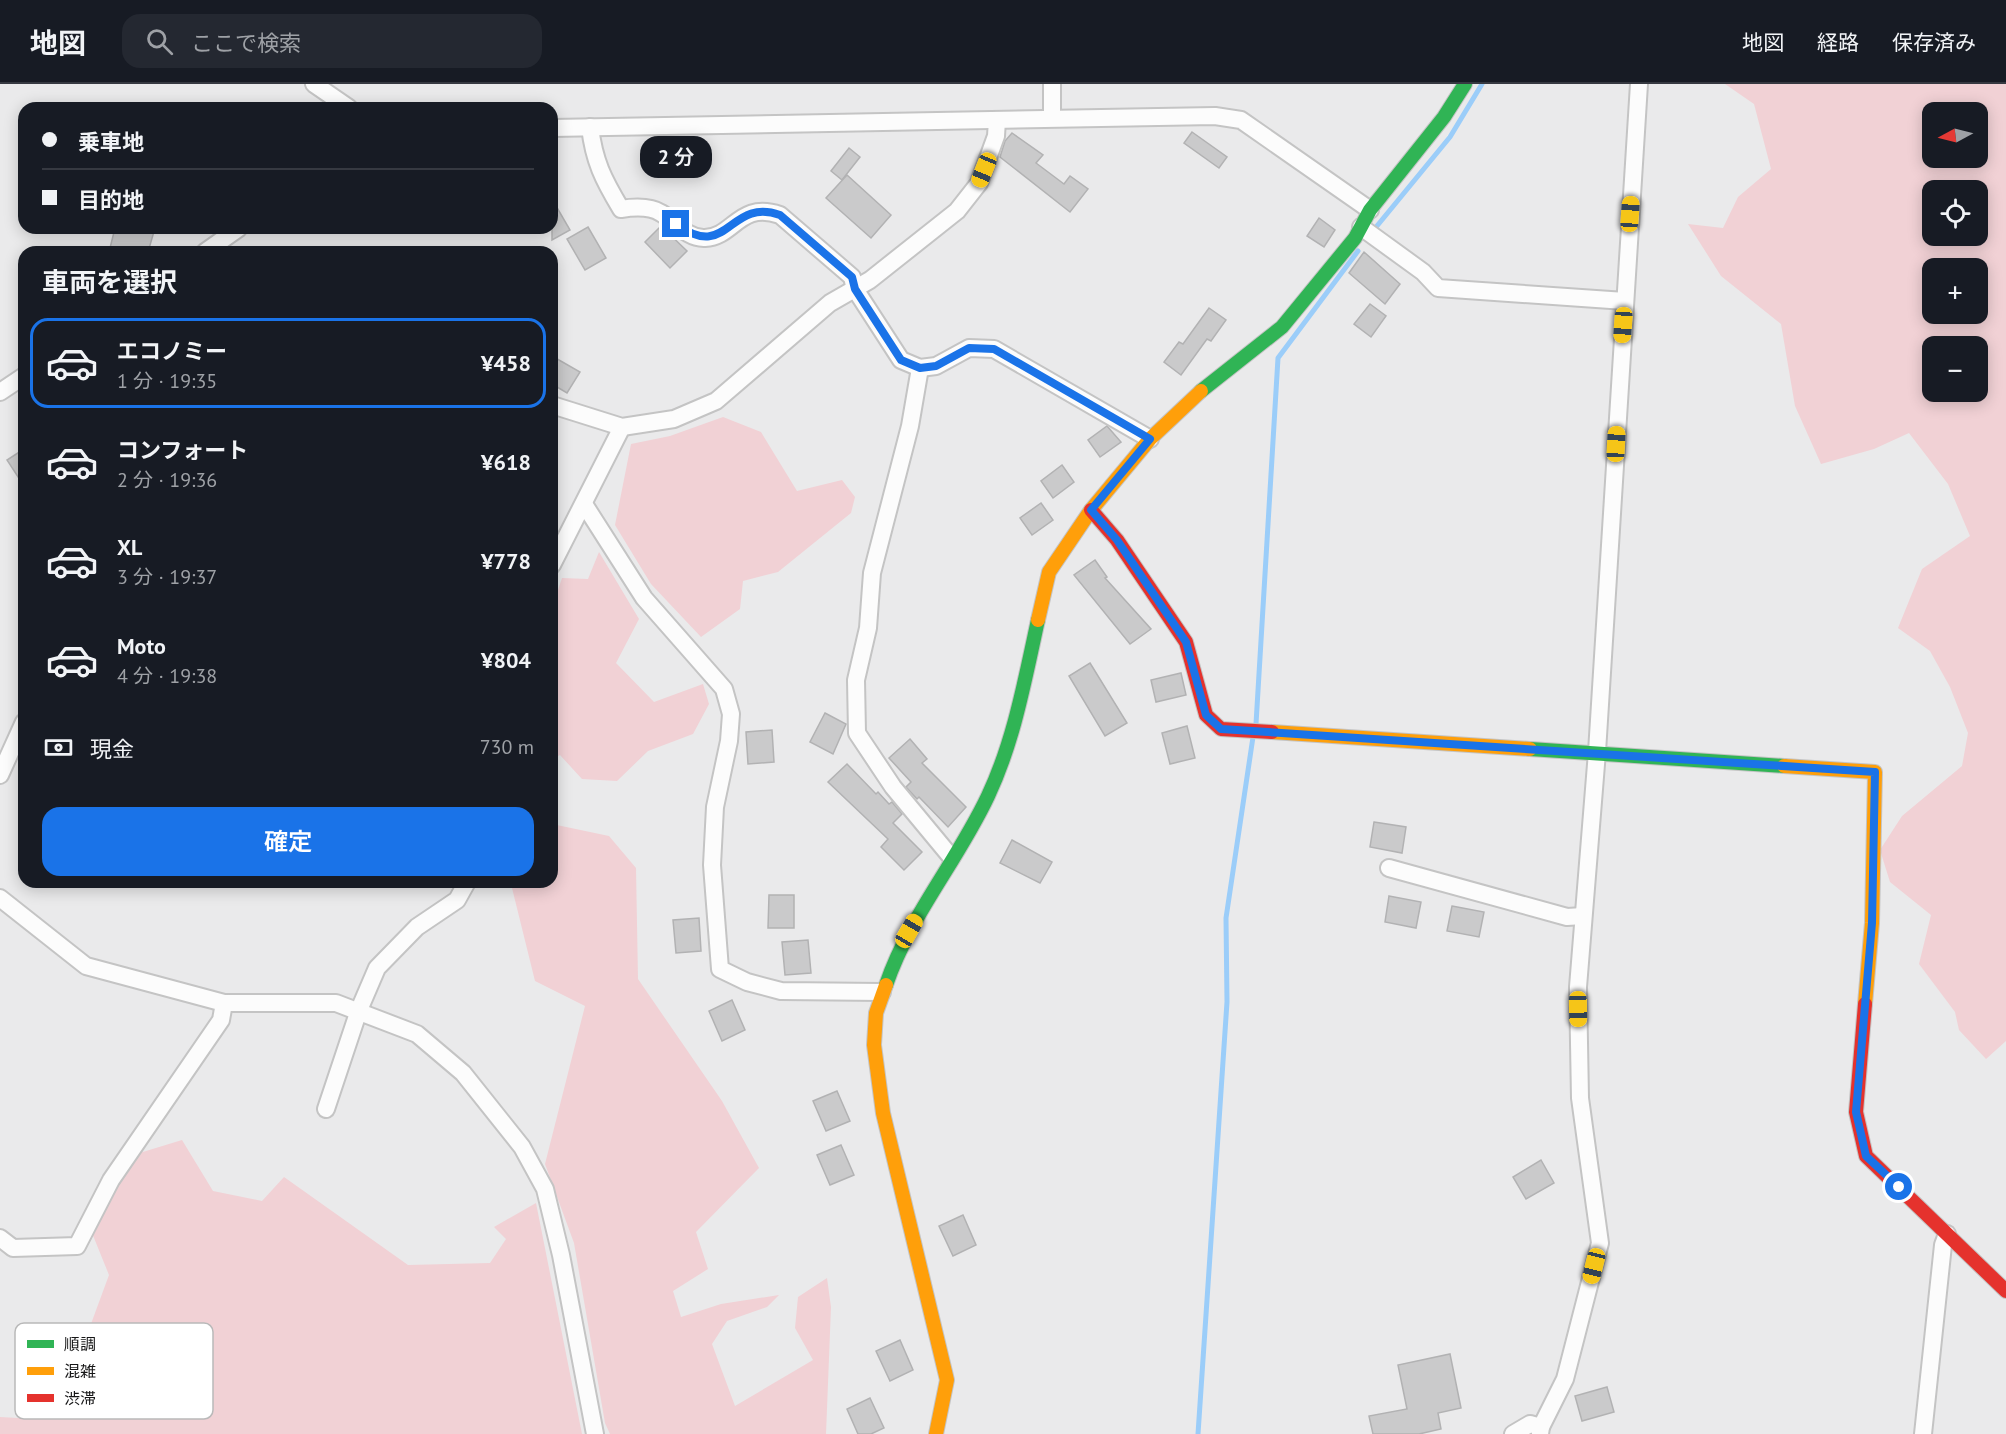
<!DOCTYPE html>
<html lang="ja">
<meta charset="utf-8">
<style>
:root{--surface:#171b24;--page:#242831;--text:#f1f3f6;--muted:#9ea1a6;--line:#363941;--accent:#1a73e8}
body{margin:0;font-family:"PT Sans","Noto Sans JP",sans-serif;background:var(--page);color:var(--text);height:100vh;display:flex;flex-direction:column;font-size:22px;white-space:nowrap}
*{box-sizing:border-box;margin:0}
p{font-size:20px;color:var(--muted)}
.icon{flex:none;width:33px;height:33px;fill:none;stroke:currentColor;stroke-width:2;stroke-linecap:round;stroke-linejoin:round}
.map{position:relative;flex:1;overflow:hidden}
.panel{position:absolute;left:18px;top:162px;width:540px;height:642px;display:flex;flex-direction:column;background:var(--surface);border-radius:18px;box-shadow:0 3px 15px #0003}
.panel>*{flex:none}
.top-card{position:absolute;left:18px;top:18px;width:540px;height:132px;border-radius:18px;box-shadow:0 3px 15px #0003;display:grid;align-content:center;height:132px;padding:0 24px;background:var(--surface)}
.needle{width:39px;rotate:263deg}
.tools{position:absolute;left:1922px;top:18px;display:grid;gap:12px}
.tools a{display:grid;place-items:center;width:66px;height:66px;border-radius:12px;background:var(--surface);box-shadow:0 3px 15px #0003;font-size:30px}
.end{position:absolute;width:27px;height:27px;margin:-14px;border:8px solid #1a73e8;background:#fff;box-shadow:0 0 0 3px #fff}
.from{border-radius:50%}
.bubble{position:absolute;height:42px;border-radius:18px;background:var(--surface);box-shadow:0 3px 15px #0003;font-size:20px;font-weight:600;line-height:42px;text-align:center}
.car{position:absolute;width:18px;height:36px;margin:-18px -9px;border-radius:8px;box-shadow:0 0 4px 2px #0007;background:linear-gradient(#f5c518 24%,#345 0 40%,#f5c518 0 76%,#345 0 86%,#f5c518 0)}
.top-card b{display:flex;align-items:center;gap:21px;height:57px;font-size:22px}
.top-card b+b{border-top:2px solid var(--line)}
.top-card i{width:15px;height:15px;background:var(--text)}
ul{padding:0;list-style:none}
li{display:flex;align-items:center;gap:18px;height:90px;margin:0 12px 9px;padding:0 12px;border:3px solid transparent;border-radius:18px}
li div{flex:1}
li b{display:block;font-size:22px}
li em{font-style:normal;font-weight:600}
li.current{border-color:var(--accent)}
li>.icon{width:54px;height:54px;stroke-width:1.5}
h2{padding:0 24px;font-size:27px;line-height:72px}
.pay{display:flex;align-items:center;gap:15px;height:66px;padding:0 24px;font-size:22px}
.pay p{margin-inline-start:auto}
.cta{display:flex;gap:12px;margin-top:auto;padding:12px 24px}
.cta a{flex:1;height:69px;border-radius:18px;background:var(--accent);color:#fff;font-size:24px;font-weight:600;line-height:69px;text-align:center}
header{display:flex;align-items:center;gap:36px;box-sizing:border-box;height:84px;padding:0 30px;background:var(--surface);border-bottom:2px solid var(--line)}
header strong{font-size:28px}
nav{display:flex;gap:33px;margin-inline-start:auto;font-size:21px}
.search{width:420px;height:54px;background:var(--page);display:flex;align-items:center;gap:15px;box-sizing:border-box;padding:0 21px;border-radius:18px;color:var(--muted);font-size:22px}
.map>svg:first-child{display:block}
</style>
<header>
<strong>地図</strong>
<div class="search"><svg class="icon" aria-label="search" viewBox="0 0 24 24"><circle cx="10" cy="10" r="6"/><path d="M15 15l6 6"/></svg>ここで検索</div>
<nav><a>地図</a><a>経路</a><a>保存済み</a></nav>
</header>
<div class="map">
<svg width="2006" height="1350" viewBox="0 0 2006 1350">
<rect width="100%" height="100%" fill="#eaeaeb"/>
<!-- green -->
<g fill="#f1d1d5" fill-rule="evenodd">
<path d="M 1725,0 L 2006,0 L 2006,957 L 1986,975 L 1959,946 L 1955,928 L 1919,880 L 1931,831 L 1890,798 L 1880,766 L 1902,732 L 1962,682 L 1968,649 L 1950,603 L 1930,567 L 1898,544 L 1922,485 L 1970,452 L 1948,400 L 1909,349 L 1874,365 L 1821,380 L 1795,322 L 1781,240 L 1721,192 L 1688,140 L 1723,144 L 1738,113 L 1771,85 L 1754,20 ZM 1932,28 L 1977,28 L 1977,74 L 1932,74 ZM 1932,106 L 1977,106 L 1977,152 L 1932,152 ZM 1932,184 L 1977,184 L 1977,230 L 1932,230 ZM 1932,262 L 1977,262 L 1977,308 L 1932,308 Z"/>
<path d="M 723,333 L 761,348 L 797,407 L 842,396 L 855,413 L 851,429 L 778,488 L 743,497 L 740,525 L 701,553 L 651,500 L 615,441 L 631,360 L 670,352 Z"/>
<path d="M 599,468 L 639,535 L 616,579 L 654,618 L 703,600 L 709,620 L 693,650 L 648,667 L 617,697 L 582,695 L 560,671 L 552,675 L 552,524 L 562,494 L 588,495 Z"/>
<path d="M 552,740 L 609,752 L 636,784 L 638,895 L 722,1017 L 759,1084 L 696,1148 L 708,1185 L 673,1207 L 681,1233 L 721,1220 L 779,1211 L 767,1223 L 727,1237 L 712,1260 L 735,1322 L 813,1276 L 795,1244 L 798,1213 L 827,1194 L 831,1223 L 826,1350 L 610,1350 L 605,1339 L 574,1159 L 545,1080 L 585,922 L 535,897 L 512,804 L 508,798 L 552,798 Z"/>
<path d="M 182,1056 L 213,1107 L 262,1117 L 284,1093 L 408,1181 L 490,1179 L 506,1155 L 494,1143 L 536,1119 L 582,1350 L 0,1350 L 0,1333 L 18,1334 L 58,1322 L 49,1285 L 88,1248 L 109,1191 L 92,1149 L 133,1071 Z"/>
</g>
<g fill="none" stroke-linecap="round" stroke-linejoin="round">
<!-- stream -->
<g stroke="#9bcdf9" stroke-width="5">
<path d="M 1372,148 L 1450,53 L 1482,0"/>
<path d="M 1256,640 L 1278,274 L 1358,167"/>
<path d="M 1198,1350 L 1227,918 L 1226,834 L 1253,653"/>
</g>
</g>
<!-- building -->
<g fill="#cacacb" stroke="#b2b2b3" stroke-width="1.5">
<path d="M 1192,48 L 1227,73 L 1219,84 L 1184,59 Z"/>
<path d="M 1012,49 L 1043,71 L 1036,79 L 1064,100 L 1070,92 L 1088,105 L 1070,128 L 1000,73 L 1005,57 Z"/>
<path d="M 849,64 L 860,73 L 842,96 L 831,87 Z"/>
<path d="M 847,91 L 891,131 L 871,154 L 826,114 Z"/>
<path d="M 552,115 L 570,146 L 552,156 Z"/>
<path d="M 1319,134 L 1335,146 L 1324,163 L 1307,152 Z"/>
<path d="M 661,142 L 687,167 L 670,184 L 645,158 Z"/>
<path d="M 588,143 L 606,174 L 585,186 L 567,155 Z"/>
<path d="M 115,144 L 155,144 L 148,168 L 109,168 Z"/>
<path d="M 1364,168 L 1400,200 L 1385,220 L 1349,189 Z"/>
<path d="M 1370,220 L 1386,232 L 1371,253 L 1354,240 Z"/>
<path d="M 1209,224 L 1226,236 L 1211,257 L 1207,255 L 1181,291 L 1164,278 L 1179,258 L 1183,260 Z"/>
<path d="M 552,272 L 580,288 L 567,309 L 552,300 Z"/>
<path d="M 1107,342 L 1121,358 L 1100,373 L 1088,356 Z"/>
<path d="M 24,365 L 24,402 L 7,376 Z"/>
<path d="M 1062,381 L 1074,398 L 1053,414 L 1041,397 Z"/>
<path d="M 1041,419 L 1053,436 L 1032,451 L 1020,434 Z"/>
<path d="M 1095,476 L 1107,493 L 1105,494 L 1151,545 L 1130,560 L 1074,491 Z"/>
<path d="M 1090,579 L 1127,639 L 1105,652 L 1069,592 Z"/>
<path d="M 1181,589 L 1186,611 L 1156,618 L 1151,596 Z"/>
<path d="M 825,629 L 846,640 L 833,670 L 810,658 Z"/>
<path d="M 1187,642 L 1195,674 L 1170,680 L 1162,649 Z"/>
<path d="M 772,646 L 774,678 L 748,680 L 746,648 Z"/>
<path d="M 910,655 L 927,675 L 922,679 L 966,723 L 948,743 L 919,713 L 917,715 L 906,703 L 911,698 L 889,674 Z"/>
<path d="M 847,680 L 876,710 L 878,708 L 889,720 L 892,718 L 902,730 L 893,739 L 922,768 L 904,786 L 881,763 L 888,755 L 828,698 Z"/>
<path d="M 1374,738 L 1406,743 L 1402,769 L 1370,763 Z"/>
<path d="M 1012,756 L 1052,778 L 1040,799 L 1000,779 Z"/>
<path d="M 769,811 L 794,811 L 794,844 L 768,844 Z"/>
<path d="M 1389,812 L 1421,818 L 1416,844 L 1385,838 Z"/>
<path d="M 1452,822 L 1484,828 L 1479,853 L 1447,847 Z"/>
<path d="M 699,834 L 701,867 L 676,869 L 673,836 Z"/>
<path d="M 808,856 L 811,889 L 785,891 L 782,858 Z"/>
<path d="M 732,916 L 745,946 L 722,957 L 709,927 Z"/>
<path d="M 837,1007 L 850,1037 L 826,1047 L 813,1017 Z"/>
<path d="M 841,1061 L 854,1091 L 830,1101 L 817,1071 Z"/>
<path d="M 1541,1076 L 1554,1099 L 1526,1115 L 1513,1093 Z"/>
<path d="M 963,1131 L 976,1161 L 953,1172 L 939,1142 Z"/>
<path d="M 900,1256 L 913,1286 L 890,1297 L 876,1267 Z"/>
<path d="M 1450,1270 L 1461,1324 L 1438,1329 L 1441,1345 L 1419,1350 L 1373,1350 L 1369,1332 L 1407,1325 L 1398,1281 Z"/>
<path d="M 1607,1303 L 1614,1328 L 1582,1337 L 1575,1312 Z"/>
<path d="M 870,1314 L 884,1344 L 871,1350 L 858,1350 L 847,1325 Z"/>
</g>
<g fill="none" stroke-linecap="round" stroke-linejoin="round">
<!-- street casing -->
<g stroke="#c4c4c4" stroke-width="20">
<g id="street">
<path d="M 314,0 L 349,24"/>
<path d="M 1052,34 L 1052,0"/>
<path d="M 590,43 C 594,77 603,95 621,125 C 634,123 650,122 661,129 C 675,137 687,155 705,154 C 734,153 739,117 780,131 L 852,193 L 855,205 L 901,276 L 920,284 L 936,282 L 969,264 L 994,265 L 1150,355"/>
<path d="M 552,44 L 1215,32 L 1241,36 L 1370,126"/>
<path d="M 1361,143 L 1423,188 L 1438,204 L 1625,217"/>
<path d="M 205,168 L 239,144"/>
<path d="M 920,284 L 910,342 L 872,489 L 868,544 L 856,596 L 857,649 L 893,703 L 951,773"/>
<path d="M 0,308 L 24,292"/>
<path d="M 552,321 L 622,343 L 674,335 L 716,317 L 830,219 L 870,196 L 957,127 L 979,99 L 996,52 L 997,36"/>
<path d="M 584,420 L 644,514 L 724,605 L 731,630 L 729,657 L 715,723 L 712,781 L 720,885 L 747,898 L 781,907 L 882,908"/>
<path d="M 552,481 L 622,343"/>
<path d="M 0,691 L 24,638"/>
<path d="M 1389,784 L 1567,833 L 1583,832"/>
<path d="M 0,814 L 86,882 L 224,919 L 336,919 L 417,950 L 463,989 L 522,1063 L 545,1105 L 561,1171 L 595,1350"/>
<path d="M 326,1025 L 359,926 L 377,884 L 417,843 L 457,816 L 467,798"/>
<path d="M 0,1154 L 13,1164 L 77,1162 L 111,1096 L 221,936 L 224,919"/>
<path d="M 1513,1350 L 1530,1340 L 1541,1343"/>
<path d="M 1540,1350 L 1541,1343 L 1565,1295 L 1600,1159 L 1580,1014 L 1578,903 L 1597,668 L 1639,0"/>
<path d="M 1923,1350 L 1943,1161 L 1947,1150"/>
</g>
</g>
<!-- fast casing -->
<g stroke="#c4c4c4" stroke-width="16">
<g id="fast">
<path d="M 1201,307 L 1282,243 L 1355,154 L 1370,126 L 1444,33 L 1465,0"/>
<path d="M 1530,665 L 1784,682"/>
<path d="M 886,901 C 910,831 957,778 988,712 C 1014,657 1025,595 1038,536"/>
</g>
</g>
<!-- slow casing -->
<g stroke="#c4c4c4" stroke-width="16">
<g id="slow">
<path d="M 1038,536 L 1049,488 L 1091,426 L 1150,355 L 1201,307"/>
<path d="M 1272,648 L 1530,665"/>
<path d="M 1784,682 L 1875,688 L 1872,839 L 1865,920"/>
<path d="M 886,901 L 876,929 L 874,961 L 883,1029 L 947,1296 L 936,1350"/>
</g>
</g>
<!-- jam casing -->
<g stroke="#c4c4c4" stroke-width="16">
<g id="jam">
<path d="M 1091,426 L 1117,456 L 1186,558 L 1206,631 L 1221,645 L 1272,648"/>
<path d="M 1865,920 L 1856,1028 L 1866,1072 L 2006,1207"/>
</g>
</g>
<!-- street -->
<use href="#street" stroke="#fcfcfc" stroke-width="16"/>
<!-- fast -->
<use href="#fast" stroke="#30b455" stroke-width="14"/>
<!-- slow -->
<use href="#slow" stroke="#ff9f0a" stroke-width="14"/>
<!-- jam -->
<use href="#jam" stroke="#e5322d" stroke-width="14"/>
</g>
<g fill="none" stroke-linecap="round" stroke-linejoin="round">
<!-- route -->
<path stroke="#1a73e8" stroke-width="8" d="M 676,140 C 729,179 728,113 780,131 L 852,193 L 855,205 L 901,276 L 920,284 L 936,282 L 969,264 L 994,265 L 1150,355 L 1091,426 L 1117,456 L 1186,558 L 1206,631 L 1221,645 L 1875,688 L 1872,839 L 1856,1028 L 1866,1072 L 1899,1103"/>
</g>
<!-- legend -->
<rect x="15" y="1239" width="198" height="96" rx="9" fill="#fff" stroke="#b9b9b9" stroke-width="1.5"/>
<rect x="27" y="1256" width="27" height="8" fill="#30b455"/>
<rect x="27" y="1283" width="27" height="8" fill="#ff9f0a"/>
<rect x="27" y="1310" width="27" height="8" fill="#e5322d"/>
<g font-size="16" fill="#161617">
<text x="64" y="1266">順調</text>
<text x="64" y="1293">混雑</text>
<text x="64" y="1320">渋滞</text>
</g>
</svg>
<div class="tools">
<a><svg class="needle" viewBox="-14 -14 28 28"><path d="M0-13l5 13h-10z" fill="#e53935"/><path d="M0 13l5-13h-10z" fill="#9ea1a6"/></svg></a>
<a><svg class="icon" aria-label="locate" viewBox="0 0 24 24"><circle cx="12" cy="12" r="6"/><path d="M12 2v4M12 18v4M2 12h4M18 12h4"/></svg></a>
<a>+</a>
<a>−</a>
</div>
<i class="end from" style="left:1899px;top:1103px"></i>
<i class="end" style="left:676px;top:140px"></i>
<div class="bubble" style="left:640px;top:52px;width:72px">2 分</div>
<i class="car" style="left:984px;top:86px;rotate:202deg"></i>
<i class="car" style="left:1630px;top:130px;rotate:4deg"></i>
<i class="car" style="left:1623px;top:241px;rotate:184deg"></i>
<i class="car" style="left:1616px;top:360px;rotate:3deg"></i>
<i class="car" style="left:909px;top:847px;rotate:30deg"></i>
<i class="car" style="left:1578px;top:925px;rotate:179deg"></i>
<i class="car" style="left:1594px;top:1182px;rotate:194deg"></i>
<div class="top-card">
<b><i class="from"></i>乗車地</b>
<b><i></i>目的地</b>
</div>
<section class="panel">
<h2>車両を選択</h2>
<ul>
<li class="current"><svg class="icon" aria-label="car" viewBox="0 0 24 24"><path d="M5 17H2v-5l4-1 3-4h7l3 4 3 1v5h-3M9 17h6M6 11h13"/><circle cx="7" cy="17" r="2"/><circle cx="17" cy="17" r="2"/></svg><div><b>エコノミー</b><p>1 分 · 19:35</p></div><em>¥458</em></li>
<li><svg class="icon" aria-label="car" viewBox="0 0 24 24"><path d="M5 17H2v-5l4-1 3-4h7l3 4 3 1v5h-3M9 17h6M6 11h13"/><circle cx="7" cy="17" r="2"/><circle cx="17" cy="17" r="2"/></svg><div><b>コンフォート</b><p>2 分 · 19:36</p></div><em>¥618</em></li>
<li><svg class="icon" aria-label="car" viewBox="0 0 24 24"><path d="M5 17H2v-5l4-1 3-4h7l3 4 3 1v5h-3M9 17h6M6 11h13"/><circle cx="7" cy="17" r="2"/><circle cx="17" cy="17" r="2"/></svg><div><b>XL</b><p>3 分 · 19:37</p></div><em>¥778</em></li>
<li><svg class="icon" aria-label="car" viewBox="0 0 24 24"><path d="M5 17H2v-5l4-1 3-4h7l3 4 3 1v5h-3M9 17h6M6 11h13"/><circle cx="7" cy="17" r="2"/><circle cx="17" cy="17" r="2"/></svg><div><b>Moto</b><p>4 分 · 19:38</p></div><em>¥804</em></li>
</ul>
<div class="pay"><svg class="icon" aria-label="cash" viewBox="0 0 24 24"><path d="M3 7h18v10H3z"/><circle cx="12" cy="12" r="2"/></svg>現金<p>730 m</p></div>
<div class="cta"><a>確定</a></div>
</section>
</div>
